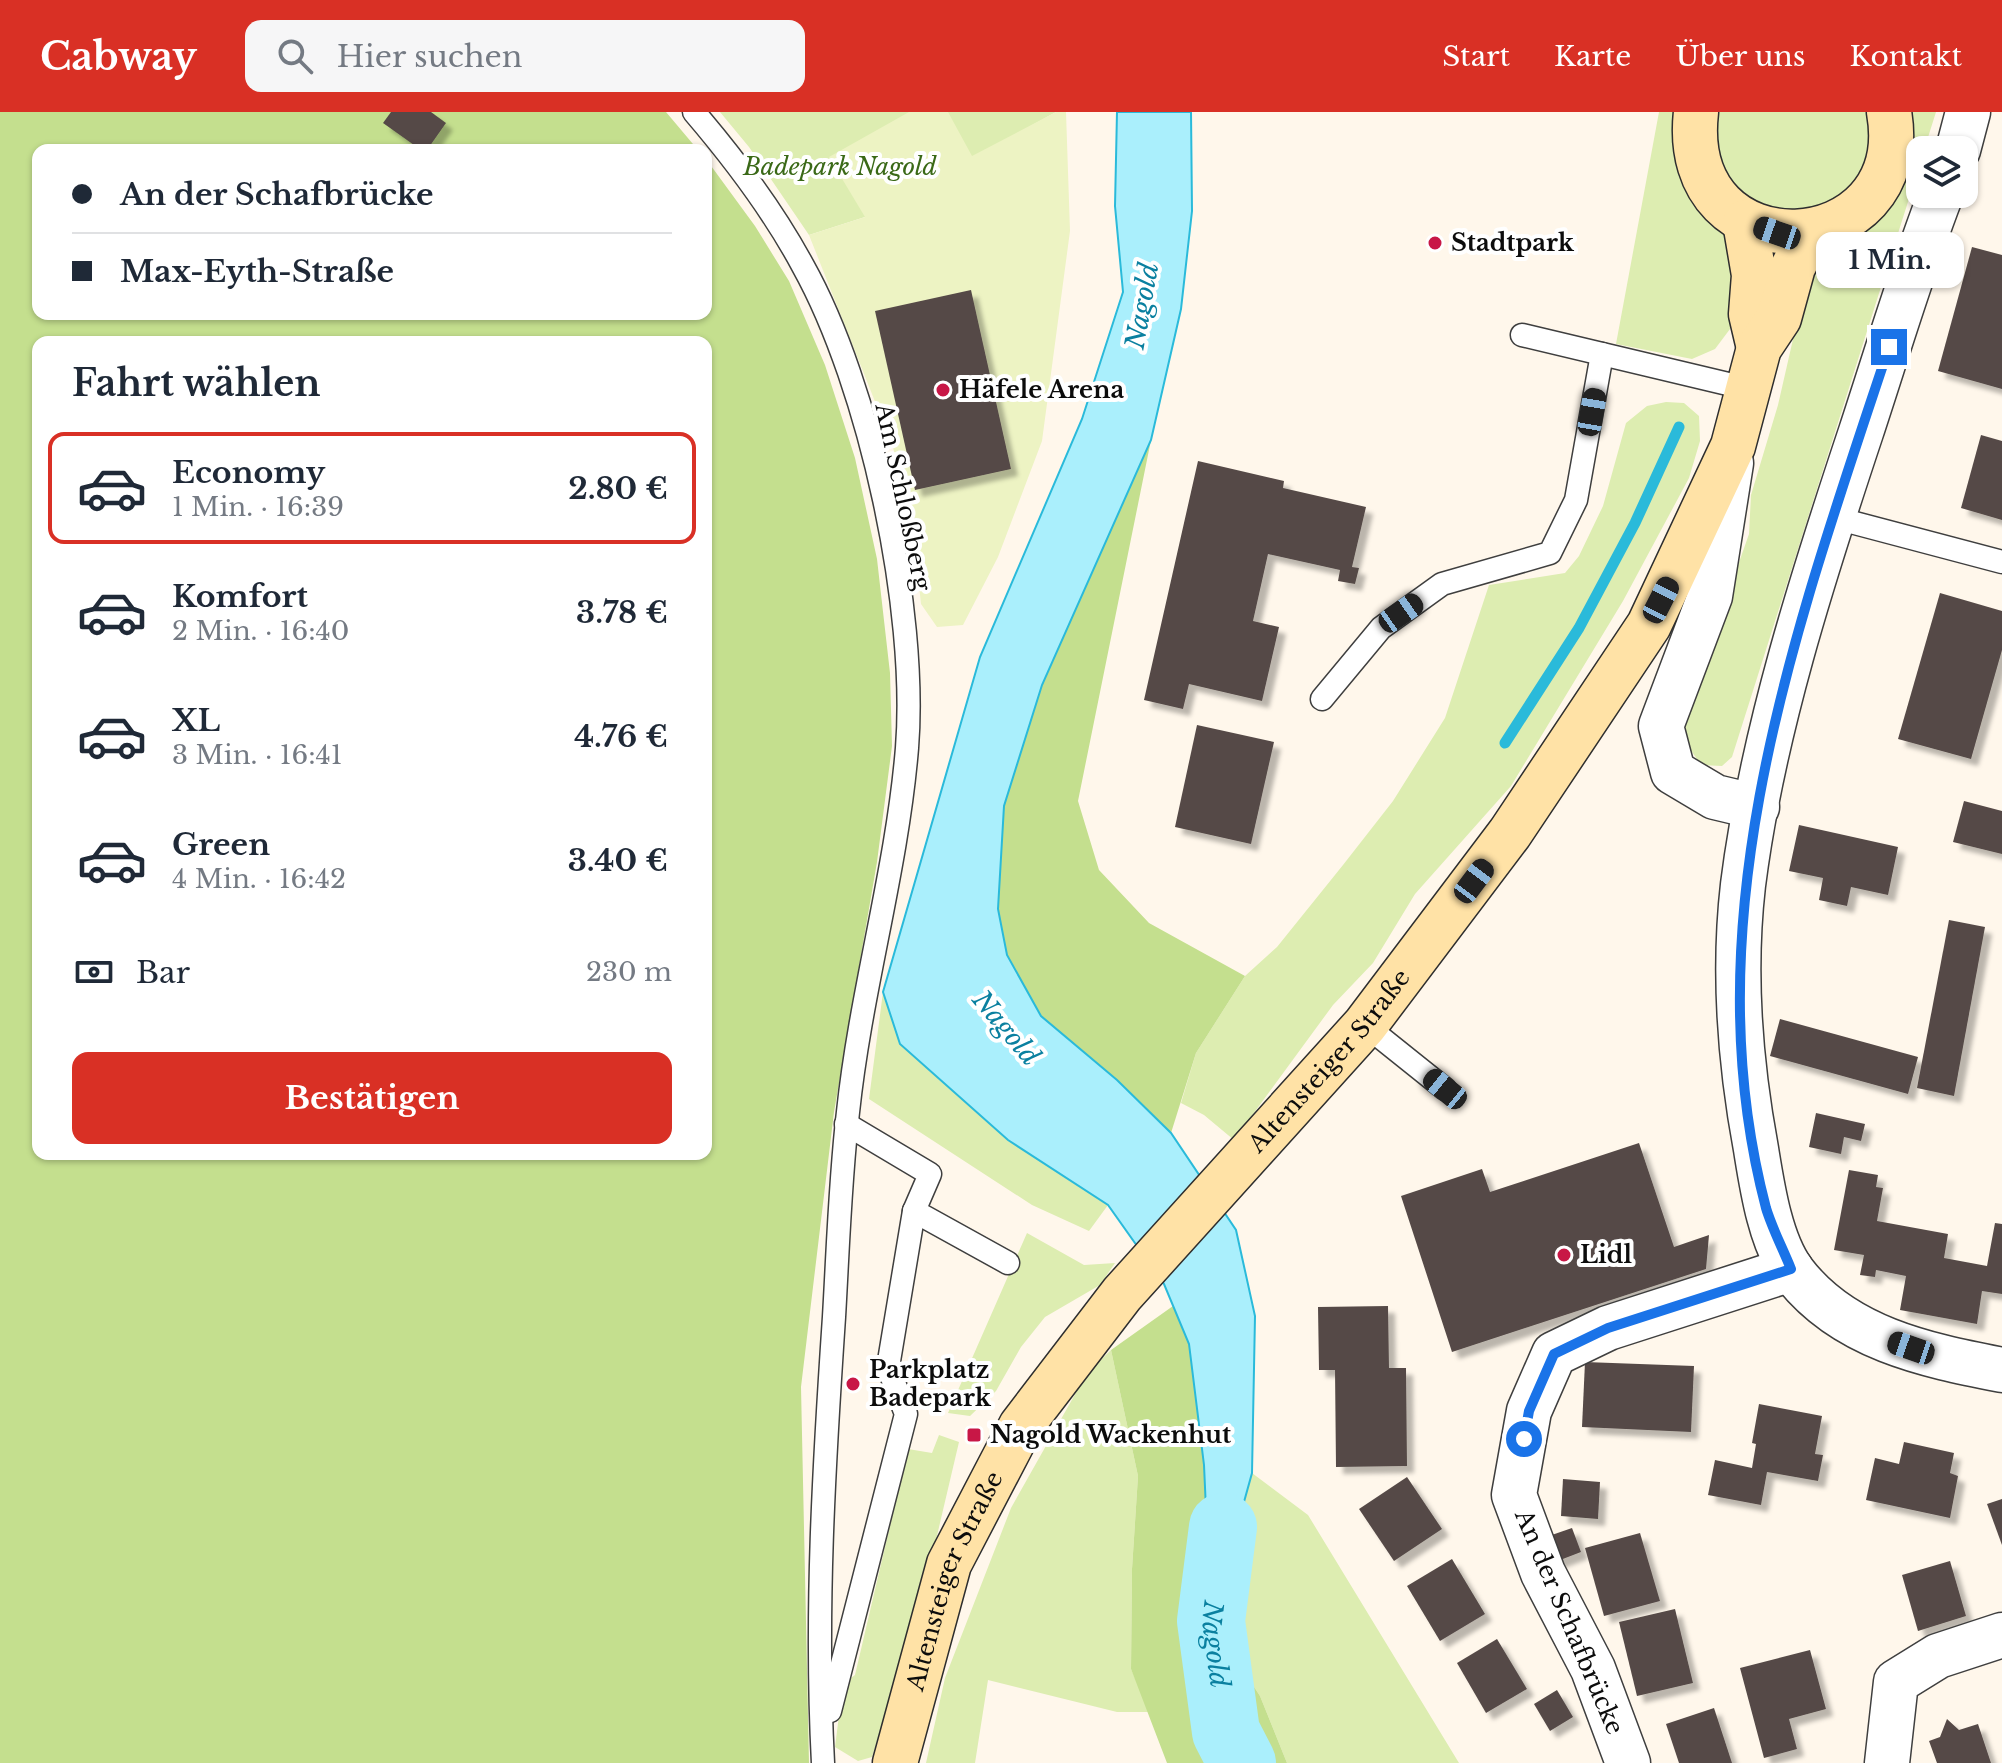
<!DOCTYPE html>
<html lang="de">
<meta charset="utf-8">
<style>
:root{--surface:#fff;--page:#f6f6f7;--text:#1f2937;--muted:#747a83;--line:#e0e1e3;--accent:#d93025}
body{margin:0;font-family:"Libre Baskerville",serif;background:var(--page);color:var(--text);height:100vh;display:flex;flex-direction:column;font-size:30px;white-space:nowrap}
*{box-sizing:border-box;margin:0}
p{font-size:26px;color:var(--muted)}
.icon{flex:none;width:44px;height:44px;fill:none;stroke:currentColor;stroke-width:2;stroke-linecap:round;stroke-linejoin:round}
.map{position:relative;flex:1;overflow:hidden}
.side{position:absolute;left:32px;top:224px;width:680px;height:824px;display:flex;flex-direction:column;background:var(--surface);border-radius:16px;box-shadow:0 2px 6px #0004}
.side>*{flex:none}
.hud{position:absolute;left:32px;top:32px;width:680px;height:176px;border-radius:16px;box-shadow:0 2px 6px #0004;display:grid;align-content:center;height:176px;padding:0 40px;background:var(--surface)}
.buttons{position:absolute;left:1906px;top:24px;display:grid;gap:16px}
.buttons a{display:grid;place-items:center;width:72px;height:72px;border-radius:16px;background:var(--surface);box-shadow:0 2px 6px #0004;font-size:40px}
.end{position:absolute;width:36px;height:36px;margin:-18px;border:10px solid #1a73e8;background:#fff;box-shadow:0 0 0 4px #fff}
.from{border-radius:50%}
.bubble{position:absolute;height:56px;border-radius:16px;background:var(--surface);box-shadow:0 2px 6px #0004;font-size:26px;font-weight:700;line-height:56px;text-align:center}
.car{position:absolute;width:24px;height:48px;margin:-24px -12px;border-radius:10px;box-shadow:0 0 6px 2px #0007;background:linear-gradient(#222 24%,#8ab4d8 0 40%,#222 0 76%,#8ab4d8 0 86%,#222 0)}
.hud b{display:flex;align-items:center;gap:28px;height:76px;font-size:30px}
.hud b+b{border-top:2px solid var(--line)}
.hud i{width:20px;height:20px;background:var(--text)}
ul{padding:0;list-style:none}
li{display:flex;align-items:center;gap:24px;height:112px;margin:0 16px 12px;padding:0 24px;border:4px solid transparent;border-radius:16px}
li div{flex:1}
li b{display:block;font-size:30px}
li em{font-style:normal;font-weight:700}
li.active{border-color:var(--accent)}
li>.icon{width:72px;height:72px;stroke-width:1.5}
h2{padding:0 40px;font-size:36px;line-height:96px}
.pay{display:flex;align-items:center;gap:20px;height:88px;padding:0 40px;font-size:30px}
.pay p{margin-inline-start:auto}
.primary-button{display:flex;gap:16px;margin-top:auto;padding:16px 40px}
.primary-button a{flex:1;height:92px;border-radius:16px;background:var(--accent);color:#fff;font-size:32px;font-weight:700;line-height:92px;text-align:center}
header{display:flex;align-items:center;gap:48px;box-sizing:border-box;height:112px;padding:0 40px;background:var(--accent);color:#fff}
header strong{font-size:38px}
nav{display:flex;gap:44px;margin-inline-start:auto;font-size:28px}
.search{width:560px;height:72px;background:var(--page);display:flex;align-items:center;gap:20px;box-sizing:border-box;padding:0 28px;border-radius:16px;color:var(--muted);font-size:30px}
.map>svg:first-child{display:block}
</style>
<header>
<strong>Cabway</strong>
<div class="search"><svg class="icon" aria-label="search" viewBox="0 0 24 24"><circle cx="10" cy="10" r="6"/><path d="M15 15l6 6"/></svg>Hier suchen</div>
<nav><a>Start</a><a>Karte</a><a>Über uns</a><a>Kontakt</a></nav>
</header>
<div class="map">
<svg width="2002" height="1651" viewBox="0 0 2002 1651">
<defs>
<filter id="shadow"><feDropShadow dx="7" dy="7" stdDeviation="2" flood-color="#0004"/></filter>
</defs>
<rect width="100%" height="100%" fill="#fff7eb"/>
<!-- green -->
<g fill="#ddedb1">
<path d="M 720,0 L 1056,0 L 865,105 L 809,123 L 749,35 Z"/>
<path d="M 1659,0 L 1685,0 L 1709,104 L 1731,132 L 1736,209 L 1715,237 L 1692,247 L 1616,232 Z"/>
<path d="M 1718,0 L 1868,0 C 1869,10 1872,21 1871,31 C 1863,114 1739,121 1717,43 C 1713,31 1717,13 1718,0 Z"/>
<path d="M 1904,0 L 1936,0 L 1924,38 L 1920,38 L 1920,52 L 1732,645 L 1722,654 L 1701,653 L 1686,631 L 1684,607 L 1749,422 L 1751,383 L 1778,293 L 1809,157 L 1833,130 Z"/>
<path d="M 1666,290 L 1684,291 L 1699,304 L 1700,329 L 1689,366 L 1623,489 L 1511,674 L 1415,782 L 1373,851 L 1333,893 L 1234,1028 L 1204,1003 L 1181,991 L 1196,941 L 1245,864 L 1277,835 L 1343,753 L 1393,689 L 1445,606 L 1489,473 L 1565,461 L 1579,444 L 1603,394 L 1626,311 L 1647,294 Z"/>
<path d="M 883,880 L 900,932 L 1008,1028 L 1108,1093 L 1089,1119 L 1032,1093 L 869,987 Z"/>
<path d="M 1027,1121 L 1084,1153 L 1115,1151 L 1100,1173 L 1045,1205 L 1021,1235 L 996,1279 L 970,1304 L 948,1301 Z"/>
<path d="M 1111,1238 L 1138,1364 L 1132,1457 L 1131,1557 L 1150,1600 L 1117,1600 L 988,1568 L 975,1651 L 926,1651 L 945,1566 L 1011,1396 L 1087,1261 Z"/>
<path d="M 939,1323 L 959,1330 L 928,1462 L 872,1645 L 858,1649 L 835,1635 L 843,1572 L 855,1563 L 908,1337 L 932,1341 Z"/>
<path d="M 1252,1361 L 1308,1403 L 1459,1651 L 1287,1651 L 1260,1584 L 1211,1509 Z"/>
</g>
<!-- forest -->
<g fill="#c4df8e" fill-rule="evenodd">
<path d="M 0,0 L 666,0 L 698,38 L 38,38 L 38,202 L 706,202 L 706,47 L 755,114 L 789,169 L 825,253 L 855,346 L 877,447 L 890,561 L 892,634 L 877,750 L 834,1000 L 801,1275 L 809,1651 L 0,1651 ZM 38,230 L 706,230 L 706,1042 L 38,1042 Z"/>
<path d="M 1151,328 L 1078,689 L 1099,758 L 1149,811 L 1245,864 L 1196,941 L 1171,1021 L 1117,968 L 1041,904 L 1007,843 L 998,797 L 1004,694 L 1042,573 Z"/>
<path d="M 1173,1194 L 1189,1232 L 1204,1353 L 1211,1509 L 1260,1584 L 1287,1651 L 1167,1651 L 1131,1557 L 1132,1457 L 1138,1364 L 1111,1238 Z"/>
</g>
<!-- pitch -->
<path fill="#edf3c3" d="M 909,0 L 948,0 L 972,44 L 1056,0 L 1066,0 L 1070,119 L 1042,329 L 998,445 L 963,513 L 937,515 L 921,492 L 915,437 L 893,335 L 809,123 L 865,105 L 829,45 Z"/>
<!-- water -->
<path fill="#aaeffc" stroke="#2abada" stroke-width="2" d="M 1117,0 L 1191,0 L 1192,99 L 1181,197 L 1151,328 L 1042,573 L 1004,694 L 998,797 L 1007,843 L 1041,904 L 1117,968 L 1171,1021 L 1236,1118 L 1255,1204 L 1252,1361 L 1211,1509 L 1204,1353 L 1189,1232 L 1164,1172 L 1108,1093 L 1008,1028 L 900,932 L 883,880 L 980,545 L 1082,307 L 1123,180 L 1115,94 Z"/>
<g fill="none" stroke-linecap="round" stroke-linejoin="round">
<!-- stream -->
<path stroke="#2abada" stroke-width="11" d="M 1505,631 L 1579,516 L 1635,411 L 1679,315"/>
<!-- river -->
<path stroke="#aaeffc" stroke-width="68" id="s1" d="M 1223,1415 L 1211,1509 L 1226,1620 L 1242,1651"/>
</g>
<!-- building -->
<g fill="#554a47" filter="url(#shadow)">
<path d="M 391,0 L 431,0 L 446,11 L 427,38 L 421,38 L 383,11 Z"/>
<path d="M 1972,135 L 2002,143 L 2002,277 L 1938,259 Z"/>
<path d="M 971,178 L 1011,357 L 915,378 L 875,199 Z"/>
<path d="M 1981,323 L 2002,329 L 2002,408 L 1961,396 Z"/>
<path d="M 1198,349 L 1284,369 L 1283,376 L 1366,395 L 1352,455 L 1359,456 L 1355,472 L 1338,469 L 1340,458 L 1268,442 L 1253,509 L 1279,515 L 1262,589 L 1189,572 L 1183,597 L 1144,588 Z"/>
<path d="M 1940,481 L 2002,499 L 2002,538 L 1971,647 L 1898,627 Z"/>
<path d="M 1197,613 L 1274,630 L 1251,732 L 1175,715 Z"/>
<path d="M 1964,689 L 2002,699 L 2002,742 L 1953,730 Z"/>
<path d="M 1799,713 L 1898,735 L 1888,783 L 1851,775 L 1847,794 L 1819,788 L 1823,766 L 1789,759 Z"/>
<path d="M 1949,808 L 1985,815 L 1954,984 L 1917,976 Z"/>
<path d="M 1780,907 L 1918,945 L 1908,982 L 1770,944 Z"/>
<path d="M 1816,1001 L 1865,1012 L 1861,1029 L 1844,1025 L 1841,1042 L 1809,1035 Z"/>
<path d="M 1639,1031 L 1674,1135 L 1709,1123 L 1706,1157 L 1452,1240 L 1401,1084 L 1482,1057 L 1490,1080 Z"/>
<path d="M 1849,1058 L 1878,1063 L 1876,1075 L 1883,1076 L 1877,1109 L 1948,1122 L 1944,1146 L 1987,1154 L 1995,1111 L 2002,1112 L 2002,1182 L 1982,1179 L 1977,1212 L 1900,1198 L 1906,1164 L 1876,1158 L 1875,1165 L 1860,1163 L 1864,1143 L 1834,1138 Z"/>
<path d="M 1388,1194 L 1389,1256 L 1406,1256 L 1407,1354 L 1336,1355 L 1335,1258 L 1319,1258 L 1318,1195 Z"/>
<path d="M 1585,1250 L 1694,1254 L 1691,1320 L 1582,1315 Z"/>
<path d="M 1759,1292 L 1822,1304 L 1815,1342 L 1823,1343 L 1818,1369 L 1767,1360 L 1761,1393 L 1708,1383 L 1715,1348 L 1752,1356 L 1756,1332 L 1752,1331 Z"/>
<path d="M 1904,1330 L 1954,1341 L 1950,1361 L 1958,1364 L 1950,1406 L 1866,1388 L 1875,1346 L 1899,1352 Z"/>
<path d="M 1407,1365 L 1442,1417 L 1394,1449 L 1359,1397 Z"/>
<path d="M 1563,1367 L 1600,1370 L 1598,1407 L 1561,1404 Z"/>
<path d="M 2002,1387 L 2002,1433 L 1987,1392 Z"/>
<path d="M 1572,1416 L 1581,1440 L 1555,1450 L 1546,1425 Z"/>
<path d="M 1640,1421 L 1660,1489 L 1604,1504 L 1585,1436 Z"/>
<path d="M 1452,1447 L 1485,1502 L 1440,1529 L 1407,1474 Z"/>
<path d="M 1950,1449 L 1966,1504 L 1918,1519 L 1902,1463 Z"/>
<path d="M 1675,1497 L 1693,1571 L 1637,1584 L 1619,1510 Z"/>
<path d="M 1497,1527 L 1527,1577 L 1486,1601 L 1457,1551 Z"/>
<path d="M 1810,1538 L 1826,1597 L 1789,1607 L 1797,1637 L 1764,1646 L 1740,1556 Z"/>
<path d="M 1557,1578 L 1573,1605 L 1550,1619 L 1534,1592 Z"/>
<path d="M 1714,1596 L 1732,1651 L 1679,1651 L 1666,1612 Z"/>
<path d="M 1947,1607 L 1959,1618 L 1978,1612 L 1991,1651 L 1937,1651 L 1929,1629 L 1940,1625 Z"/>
</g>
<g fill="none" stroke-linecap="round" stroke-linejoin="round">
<!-- service casing -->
<g stroke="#3f3f3f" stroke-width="25">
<g id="service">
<path d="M 694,0 C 735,48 773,98 803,154 C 870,274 918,498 907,636 C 897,758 861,877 848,1000 C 840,1068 838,1137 834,1205 C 824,1353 815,1502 823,1651"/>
<path d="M 1522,223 L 1749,277"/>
<path d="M 1832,405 L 2002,450"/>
<path d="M 1322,587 L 1381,516 L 1442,472 L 1550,441 L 1576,388 L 1602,242"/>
<path d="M 1365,913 L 1445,977"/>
<path d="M 846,1012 L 930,1062 L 914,1099 L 1008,1151"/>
<path d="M 830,1599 L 906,1302 L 888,1255 L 914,1099"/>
</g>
</g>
<!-- minor casing -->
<g stroke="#3f3f3f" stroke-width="47">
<g id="minor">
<path d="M 1958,38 L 1968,0"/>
<path d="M 1941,82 C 1911,160 1887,241 1861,320 C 1813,464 1762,622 1743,773 C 1733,860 1740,951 1756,1037 C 1762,1074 1770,1129 1793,1160 C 1843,1226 1925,1243 2002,1258"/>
<path d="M 1731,351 L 1710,484 L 1661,614 L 1673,660 L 1715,685 L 1757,695"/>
<path d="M 1628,1651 L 1593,1557 L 1543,1461 L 1514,1383 L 1529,1299 L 1554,1242 L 1608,1216 L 1791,1157"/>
<path d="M 1887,1651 L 1896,1570 L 1938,1544 L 2002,1523"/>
</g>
</g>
<!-- secondary casing -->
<g stroke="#2e2e2e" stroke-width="47">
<g id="secondary">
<path d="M 1696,0 C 1677,166 1916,153 1889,0"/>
<path d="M 1745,110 L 1754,163 L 1751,202 L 1759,236"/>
<path id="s2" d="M 895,1651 L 949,1452 L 1021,1314 L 1122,1182 L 1365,913 L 1510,721 L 1649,513 L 1733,334 L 1759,236 L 1779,206 L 1793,155 L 1811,120"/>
</g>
</g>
<!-- service -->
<use href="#service" stroke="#fff" stroke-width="22"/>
<!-- minor -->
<use href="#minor" stroke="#fff" stroke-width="44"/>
<!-- secondary -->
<use href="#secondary" stroke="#ffe2a6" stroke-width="44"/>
</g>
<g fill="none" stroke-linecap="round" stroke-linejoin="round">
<!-- route -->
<path stroke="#1a73e8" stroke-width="10" d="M 1524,1327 L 1529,1299 L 1554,1242 L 1608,1216 L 1791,1157 C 1783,1137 1772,1116 1766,1096 C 1689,803 1798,510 1889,235"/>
</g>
<!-- markers -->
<g fill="#c81746" stroke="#fff" stroke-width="3">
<circle cx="1435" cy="131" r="8"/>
<circle cx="943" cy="278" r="8"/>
<circle cx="1564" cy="1143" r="8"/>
<circle cx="853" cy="1272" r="8"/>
<rect x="966" y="1315" width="16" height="16" rx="4"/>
</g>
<g text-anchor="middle" stroke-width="8" stroke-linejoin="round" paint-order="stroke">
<!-- park labels -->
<g font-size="24" font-style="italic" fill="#3a6917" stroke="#fff">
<text x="840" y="63">Badepark Nagold</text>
</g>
<!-- poi labels -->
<g font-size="24" font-weight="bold" fill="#0c0c0c" stroke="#fff" text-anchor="start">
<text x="1451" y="139">Stadtpark</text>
<text x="959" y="286">Häfele Arena</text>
<text x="1580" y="1151">Lidl</text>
<text x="869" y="1266">Parkplatz<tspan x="869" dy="28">Badepark</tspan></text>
<text x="990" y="1331">Nagold Wackenhut</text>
</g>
<!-- street labels -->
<g font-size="24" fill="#0c0c0c" stroke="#fff">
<text transform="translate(903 385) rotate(78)" y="8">Am Schloßberg</text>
<text dy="8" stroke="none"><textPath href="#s2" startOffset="840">Altensteiger Straße</textPath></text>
<text dy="8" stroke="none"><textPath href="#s2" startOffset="192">Altensteiger Straße</textPath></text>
<text transform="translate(1569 1510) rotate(67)" y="8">An der Schafbrücke</text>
</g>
<!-- water labels -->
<g font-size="26" font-style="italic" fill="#0a80a0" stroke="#fff">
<text transform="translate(1142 194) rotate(-80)" y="9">Nagold</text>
<text transform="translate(1006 916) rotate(50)" y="9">Nagold</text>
<text dy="9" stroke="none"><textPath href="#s1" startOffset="118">Nagold</textPath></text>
</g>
</g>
</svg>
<div class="buttons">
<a><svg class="icon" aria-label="layers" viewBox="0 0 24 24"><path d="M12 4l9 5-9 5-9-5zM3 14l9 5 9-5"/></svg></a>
</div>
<i class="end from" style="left:1524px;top:1327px"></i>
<i class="end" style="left:1889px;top:235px"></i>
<div class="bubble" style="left:1816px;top:120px;width:148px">1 Min.</div>
<i class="car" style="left:1777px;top:121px;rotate:289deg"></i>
<i class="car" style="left:1592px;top:300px;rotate:10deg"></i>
<i class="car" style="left:1661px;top:488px;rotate:27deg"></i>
<i class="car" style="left:1401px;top:501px;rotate:55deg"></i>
<i class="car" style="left:1474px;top:769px;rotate:37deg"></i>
<i class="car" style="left:1445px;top:977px;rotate:309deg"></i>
<i class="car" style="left:1911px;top:1236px;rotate:289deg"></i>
<div class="hud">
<b><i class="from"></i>An der Schafbrücke</b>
<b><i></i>Max-Eyth-Straße</b>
</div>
<section class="side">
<h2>Fahrt wählen</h2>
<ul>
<li class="active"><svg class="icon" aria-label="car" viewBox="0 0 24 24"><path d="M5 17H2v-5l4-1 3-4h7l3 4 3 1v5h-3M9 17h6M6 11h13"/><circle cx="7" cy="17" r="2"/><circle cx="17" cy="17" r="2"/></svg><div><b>Economy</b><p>1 Min. · 16:39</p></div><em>2.80 €</em></li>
<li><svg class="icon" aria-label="car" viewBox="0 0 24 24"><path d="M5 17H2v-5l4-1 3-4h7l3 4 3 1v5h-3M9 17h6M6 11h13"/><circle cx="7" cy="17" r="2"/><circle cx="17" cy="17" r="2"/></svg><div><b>Komfort</b><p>2 Min. · 16:40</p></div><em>3.78 €</em></li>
<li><svg class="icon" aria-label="car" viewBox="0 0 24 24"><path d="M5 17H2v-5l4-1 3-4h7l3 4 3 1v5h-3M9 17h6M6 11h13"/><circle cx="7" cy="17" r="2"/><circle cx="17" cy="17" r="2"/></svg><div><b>XL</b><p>3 Min. · 16:41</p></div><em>4.76 €</em></li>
<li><svg class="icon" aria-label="car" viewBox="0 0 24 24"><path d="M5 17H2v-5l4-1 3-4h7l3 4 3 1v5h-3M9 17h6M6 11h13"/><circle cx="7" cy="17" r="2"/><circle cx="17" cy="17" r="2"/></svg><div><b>Green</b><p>4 Min. · 16:42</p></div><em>3.40 €</em></li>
</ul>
<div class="pay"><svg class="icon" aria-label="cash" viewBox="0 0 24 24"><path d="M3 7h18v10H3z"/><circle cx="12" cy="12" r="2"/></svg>Bar<p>230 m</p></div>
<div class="primary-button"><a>Bestätigen</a></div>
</section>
</div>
